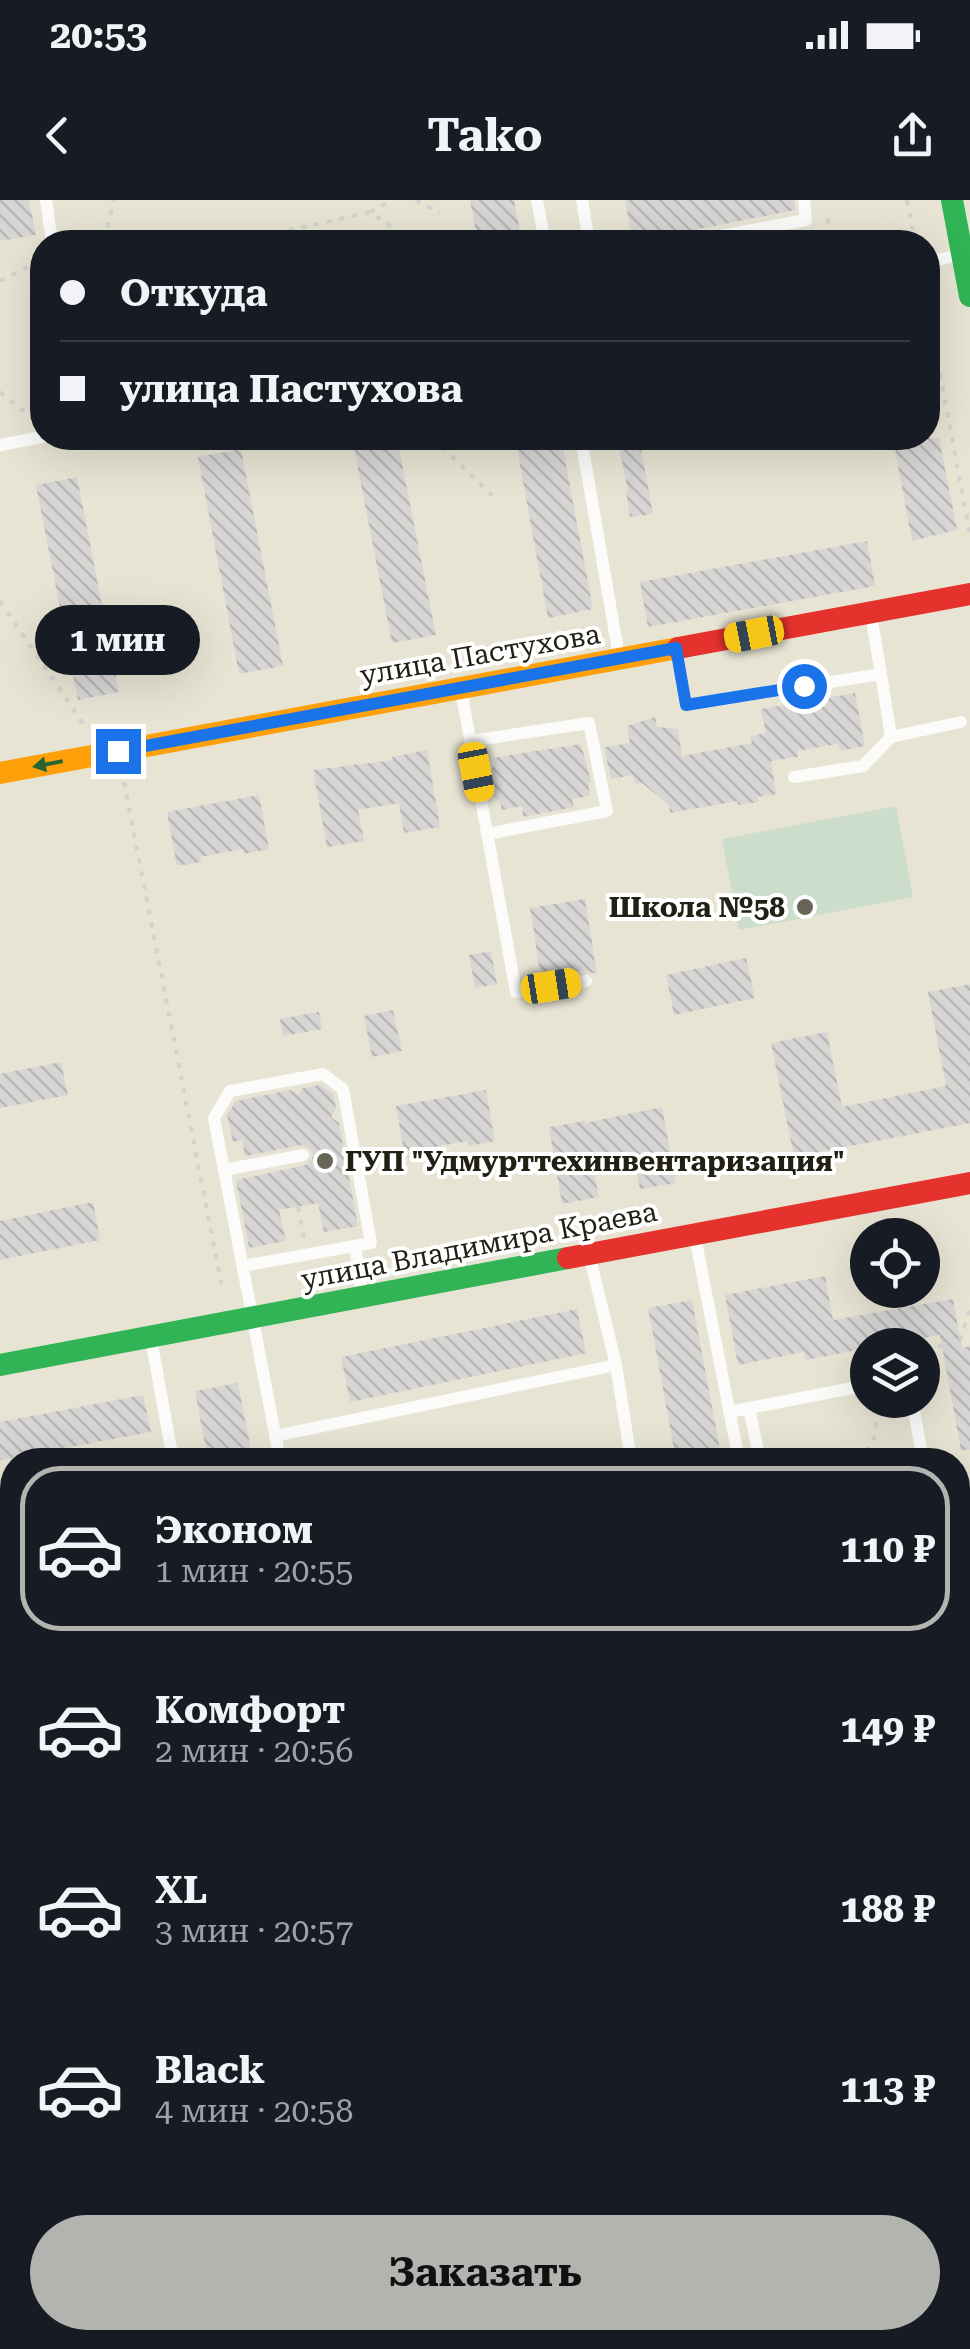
<!DOCTYPE html>
<html lang="ru">
<meta charset="utf-8">
<style>
:root{--surface:#171b24;--page:#20242c;--text:#f1f3f6;--muted:#9ea1a6;--line:#363941;--accent:#b3b3af}
body{margin:0;font-family:"Roboto Serif",serif;background:var(--page);color:var(--text);height:100vh;display:flex;flex-direction:column;font-size:38px;white-space:nowrap}
*{box-sizing:border-box;margin:0}
p{font-size:32px;color:var(--muted)}
.icon{flex:none;width:55px;height:55px;fill:none;stroke:currentColor;stroke-width:2;stroke-linecap:round;stroke-linejoin:round}
.map{position:relative;flex:1;overflow:hidden}
.panel{position:absolute;left:0px;top:1248px;width:970px;height:902px;display:flex;flex-direction:column;background:var(--surface);border-radius:40px 40px 0 0;box-shadow:0 10px 40px #0002}
.panel>*{flex:none}
.top-card{position:absolute;left:30px;top:30px;width:910px;height:220px;border-radius:40px;box-shadow:0 10px 40px #0002;display:grid;align-content:center;height:220px;padding:0 30px;background:var(--surface)}
.fabs{position:absolute;left:850px;top:1018px;display:grid;gap:20px}
.fabs a{display:grid;place-items:center;width:90px;height:90px;border-radius:50%;background:var(--surface);box-shadow:0 10px 40px #0002;font-size:50px}
.end{position:absolute;width:45px;height:45px;margin:-22px;border:12px solid #1a73e8;background:#fff;box-shadow:0 0 0 5px #fff}
.from{border-radius:50%}
.bubble{position:absolute;height:70px;border-radius:35px;background:var(--surface);box-shadow:0 10px 40px #0002;font-size:32px;font-weight:700;line-height:70px;text-align:center}
.car{position:absolute;width:30px;height:60px;margin:-30px -15px;border-radius:12px;box-shadow:0 0 8px 2px #0007;background:linear-gradient(#f5c518 24%,#345 0 40%,#f5c518 0 76%,#345 0 86%,#f5c518 0)}
.top-card b{display:flex;align-items:center;gap:35px;height:95px;font-size:38px}
.top-card b+b{border-top:2px solid var(--line)}
.top-card i{width:25px;height:25px;background:var(--text)}
ul{padding:18px 0 0;list-style:none}
li{display:flex;align-items:center;gap:30px;height:165px;margin:0 20px 15px;padding:0 10px;border:5px solid transparent;border-radius:40px}
li div{flex:1}
li b{display:block;font-size:38px}
li em{font-style:normal;font-weight:700}
li.on{border-color:var(--accent)}
li>.icon{width:90px;height:90px;stroke-width:1.5}
.button{display:flex;gap:20px;margin-top:auto;padding:20px 30px}
.button a{flex:1;height:115px;border-radius:60px;background:var(--accent);color:#111;font-size:40px;font-weight:700;line-height:115px;text-align:center}
.status{display:flex;justify-content:space-between;align-items:center;height:70px;padding:0 50px;background:var(--surface);direction:ltr}
.status svg{height:28px;fill:currentColor}
header{display:flex;justify-content:space-between;align-items:center;height:130px;padding:0 30px;background:var(--surface);font-size:45px;font-weight:700}
.map>svg:first-child{display:block}
</style>
<div class="status"><b>20:53</b><svg viewBox="0 0 49 12"><path d="M0 12V9h3v3zM5 12V6h3v6zM10 12V3h3v9zM15 12V0h3v12zM26 1h20v11H26zM47 4h2v5h-2z"/></svg></div>
<header><svg class="icon" aria-label="back" viewBox="0 0 24 24"><path d="M15 5l-7 7 7 7"/></svg>Tako<svg class="icon" aria-label="share" viewBox="0 0 24 24"><path d="M12 15V3M7 8l5-5 5 5M5 13v7h14v-7"/></svg></header>
<div class="map">
<svg width="970" height="2149" viewBox="0 0 970 2149">
<defs>
<pattern id="grass-dots" width="8" height="8" patternUnits="userSpaceOnUse" patternTransform="scale(2.5)"><rect width="8" height="8" fill="#cdddcb"/><path d="M2 2h.1M6 6h.1" fill="none" stroke="#b0bdad" stroke-width="1.8" stroke-linecap="round"/></pattern>
<pattern id="building-back-hatch" width="6" height="6" patternUnits="userSpaceOnUse" patternTransform="scale(2.5)"><rect width="6" height="6" fill="#d8d6d5"/><path d="M-1 5l2 2M0 0l6 6M5-1l2 2" fill="none" stroke="#b9b7b6"/></pattern>
</defs>
<rect width="100%" height="100%" fill="#e7e4d4"/>
<!-- grass -->
<path fill="url(#grass-dots)" d="M 958,1518 L 970,1596 L 970,1647 L 958,1649 Z"/>
<!-- pitch -->
<path fill="#cdddcb" d="M 896,606 L 913,697 L 739,730 L 722,639 Z"/>
<!-- building -->
<g fill="url(#building-back-hatch)">
<path d="M 0,0 L 29,0 L 36,35 L 0,41 Z"/>
<path d="M 470,0 L 514,0 L 522,42 L 478,42 Z"/>
<path d="M 625,0 L 794,0 L 795,10 L 633,42 Z"/>
<path d="M 352,238 L 397,238 L 436,435 L 392,443 Z"/>
<path d="M 515,238 L 561,238 L 593,409 L 548,418 Z"/>
<path d="M 617,238 L 639,238 L 653,314 L 630,317 L 626,292 L 628,291 Z"/>
<path d="M 893,238 L 939,238 L 957,330 L 912,341 Z"/>
<path d="M 241,249 L 283,466 L 239,474 L 198,257 Z"/>
<path d="M 77,277 L 119,492 L 78,500 L 36,285 Z"/>
<path d="M 867,341 L 875,386 L 648,427 L 640,382 Z"/>
<path d="M 855,493 L 865,546 L 840,551 L 838,544 L 797,551 L 798,557 L 771,561 L 776,594 L 757,597 L 758,602 L 738,605 L 737,601 L 670,613 L 669,605 L 642,583 L 636,584 L 633,575 L 611,579 L 604,547 L 630,543 L 627,526 L 655,517 L 657,527 L 678,529 L 682,556 L 752,543 L 750,536 L 766,533 L 761,509 Z"/>
<path d="M 581,544 L 591,582 L 588,583 L 590,596 L 572,599 L 574,607 L 523,617 L 522,606 L 502,610 L 500,602 L 492,595 L 488,585 L 489,573 L 494,565 L 493,558 Z"/>
<path d="M 427,550 L 440,627 L 404,633 L 399,603 L 358,610 L 364,641 L 327,647 L 313,570 L 393,560 L 392,557 Z"/>
<path d="M 259,595 L 269,649 L 244,654 L 243,649 L 200,657 L 201,662 L 177,666 L 167,612 Z"/>
<path d="M 585,699 L 597,774 L 584,771 L 541,778 L 530,708 Z"/>
<path d="M 491,751 L 497,784 L 475,788 L 469,755 Z"/>
<path d="M 746,758 L 755,798 L 674,815 L 666,775 Z"/>
<path d="M 970,784 L 970,923 L 794,957 L 771,843 L 827,832 L 842,907 L 946,886 L 928,792 Z"/>
<path d="M 393,810 L 402,851 L 372,857 L 364,816 Z"/>
<path d="M 319,812 L 322,829 L 283,836 L 280,819 Z"/>
<path d="M 61,862 L 68,895 L 0,908 L 0,874 Z"/>
<path d="M 320,885 L 333,894 L 336,908 L 331,917 L 339,923 L 358,1026 L 324,1032 L 318,1003 L 279,1010 L 286,1041 L 249,1048 L 236,980 L 306,965 L 312,959 L 313,954 L 310,948 L 302,945 L 245,956 L 242,940 L 233,942 L 227,915 L 236,901 L 290,890 L 298,895 L 303,888 Z"/>
<path d="M 486,890 L 495,941 L 468,946 L 467,941 L 430,948 L 431,953 L 405,958 L 396,906 Z"/>
<path d="M 662,907 L 676,983 L 640,989 L 634,959 L 593,966 L 599,997 L 562,1004 L 549,927 L 585,921 L 585,923 Z"/>
<path d="M 93,1002 L 100,1040 L 0,1060 L 0,1021 Z"/>
<path d="M 825,1076 L 833,1120 L 953,1099 L 962,1148 L 970,1146 L 970,1250 L 961,1250 L 940,1135 L 885,1145 L 868,1145 L 868,1148 L 805,1160 L 804,1152 L 738,1165 L 725,1095 Z"/>
<path d="M 692,1100 L 722,1260 L 676,1260 L 648,1108 Z"/>
<path d="M 577,1109 L 586,1153 L 350,1202 L 341,1157 Z"/>
<path d="M 238,1183 L 253,1260 L 208,1260 L 195,1191 Z"/>
<path d="M 143,1195 L 151,1232 L 0,1260 L 0,1222 Z"/>
</g>
<g fill="none" stroke-linecap="round" stroke-linejoin="round">
<!-- path -->
<g stroke="#d3d2cd" stroke-width="4" stroke-dasharray="5 8" stroke-linecap="butt">
<path d="M 416,0 L 440,13"/>
<path d="M 907,0 L 915,42"/>
<path d="M 370,12 L 393,0"/>
<path d="M 828,19 L 830,42"/>
<path d="M 104,40 L 114,0"/>
<path d="M 90,42 C 116,38 148,32 172,42"/>
<path d="M 238,42 L 370,12 L 415,42"/>
<path d="M 0,81 L 42,60"/>
<path d="M 928,110 L 970,334"/>
<path d="M 0,192 L 35,220"/>
<path d="M 433,238 L 497,300"/>
<path d="M 0,401 L 86,528"/>
<path d="M 124,582 L 223,1093"/>
<path d="M 298,1007 L 304,1038"/>
<path d="M 960,1140 L 970,1108"/>
<path d="M 922,1168 L 942,1144"/>
<path d="M 857,1260 L 873,1243 L 877,1218 L 891,1200"/>
<path d="M 958,1389 L 959,1389"/>
<path d="M 958,1419 L 964,1418"/>
<path d="M 958,1617 L 970,1616"/>
<path d="M 0,1874 L 12,1932"/>
<path d="M 0,1923 L 12,1982"/>
<path d="M 958,2029 L 970,2027"/>
<path d="M 873,2149 L 906,2146"/>
</g>
<!-- lane -->
<g stroke="#fbfbf9" stroke-width="12">
<path d="M 46,0 L 52,42"/>
<path d="M 537,0 L 545,42"/>
<path d="M 582,0 L 589,42"/>
<path d="M 688,42 L 806,20 L 804,0"/>
<path d="M 928,62 L 959,55"/>
<path d="M 581,238 L 619,456"/>
<path d="M 0,245 L 42,237"/>
<path d="M 677,453 L 686,505 L 881,474 L 871,415"/>
<path d="M 881,474 L 891,537"/>
<path d="M 461,490 L 516,792 L 586,781"/>
<path d="M 470,541 L 589,523 L 607,611 L 487,634"/>
<path d="M 794,577 L 863,566 L 891,537 L 961,522"/>
<path d="M 224,970 L 303,955"/>
<path d="M 695,1037 L 739,1260"/>
<path d="M 355,1046 L 362,1092"/>
<path d="M 590,1058 L 616,1165 L 631,1260"/>
<path d="M 243,1066 L 371,1043 L 343,889 L 323,874 L 230,891 L 214,918 L 280,1260"/>
<path d="M 151,1139 L 173,1260"/>
<path d="M 912,1200 L 923,1260"/>
<path d="M 749,1208 L 760,1260"/>
<path d="M 729,1212 L 868,1185"/>
<path d="M 275,1236 L 616,1165"/>
<path d="M 0,1289 L 12,1287"/>
<path d="M 958,1462 L 970,1522"/>
<path d="M 0,1597 L 12,1595"/>
<path d="M 0,1642 L 12,1640"/>
<path d="M 958,1655 L 970,1652"/>
<path d="M 958,1763 L 970,1761"/>
<path d="M 0,2019 L 12,2017"/>
<path d="M 965,2101 L 967,2149"/>
<path d="M 923,2138 L 923,2149"/>
</g>
<!-- fast -->
<g stroke="#30b455" stroke-width="22">
<path d="M 952,0 L 970,96"/>
<path d="M 0,1165 L 568,1058"/>
<path d="M 0,2063 L 12,2126"/>
<path d="M 958,2099 L 970,2098"/>
<path d="M 375,2149 L 507,2138"/>
</g>
<!-- slow -->
<g stroke="#ff9f0a" stroke-width="22">
<path d="M 0,573 L 678,448"/>
<path d="M 0,2149 L 129,2138"/>
</g>
<!-- jam -->
<g stroke="#e5322d" stroke-width="22">
<path d="M 678,448 L 970,394"/>
<path d="M 568,1058 L 970,983"/>
<path d="M 958,2066 L 970,2065"/>
</g>
</g>
<!-- one-way arrows -->
<defs><path id="oneway-solid" d="M-6-.8H1V-3.2L6.5 0L1 3.2V.8H-6Z" transform="scale(2.5)"/></defs>
<use fill="#286332" href="#oneway-solid" transform="translate(48 564) rotate(169)"/>
<g fill="none" stroke-linecap="round" stroke-linejoin="round">
<!-- route -->
<path stroke="#1a73e8" stroke-width="12" d="M 118,551 L 676,448 L 686,505 L 804,486"/>
</g>
<!-- markers -->
<g fill="#676558" stroke="#fff" stroke-width="4">
<circle cx="805" cy="707" r="10"/>
<circle cx="325" cy="961" r="10"/>
</g>
<g text-anchor="middle" stroke-width="8" stroke-linejoin="round" paint-order="stroke">
<!-- street labels -->
<g font-size="28" fill="#222015" stroke="#fff">
<text transform="translate(480 454) rotate(-10)" y="10">улица Пастухова</text>
<text transform="translate(479 1045) rotate(-11)" y="10">улица Владимира Краева</text>
</g>
<!-- poi labels -->
<g font-size="28" font-weight="bold" fill="#222015" stroke="#fff" text-anchor="end">
<text x="785" y="717">Школа №58</text>
<text x="345" y="971" text-anchor="start">ГУП "Удмурттехинвентаризация"</text>
</g>
</g>
</svg>
<div class="fabs">
<a><svg class="icon" aria-label="locate" viewBox="0 0 24 24"><circle cx="12" cy="12" r="6"/><path d="M12 2v4M12 18v4M2 12h4M18 12h4"/></svg></a>
<a><svg class="icon" aria-label="layers" viewBox="0 0 24 24"><path d="M12 4l9 5-9 5-9-5zM3 14l9 5 9-5"/></svg></a>
</div>
<i class="end from" style="left:804px;top:486px"></i>
<i class="end" style="left:118px;top:551px"></i>
<div class="bubble" style="left:35px;top:405px;width:165px">1 мин</div>
<i class="car" style="left:754px;top:434px;rotate:259deg"></i>
<i class="car" style="left:476px;top:572px;rotate:169deg"></i>
<i class="car" style="left:551px;top:786px;rotate:81deg"></i>
<div class="top-card">
<b><i class="from"></i>Откуда</b>
<b><i></i>улица Пастухова</b>
</div>
<section class="panel">
<ul>
<li class="on"><svg class="icon" aria-label="car" viewBox="0 0 24 24"><path d="M5 17H2v-5l4-1 3-4h7l3 4 3 1v5h-3M9 17h6M6 11h13"/><circle cx="7" cy="17" r="2"/><circle cx="17" cy="17" r="2"/></svg><div><b>Эконом</b><p>1 мин · 20:55</p></div><em>110 ₽</em></li>
<li><svg class="icon" aria-label="car" viewBox="0 0 24 24"><path d="M5 17H2v-5l4-1 3-4h7l3 4 3 1v5h-3M9 17h6M6 11h13"/><circle cx="7" cy="17" r="2"/><circle cx="17" cy="17" r="2"/></svg><div><b>Комфорт</b><p>2 мин · 20:56</p></div><em>149 ₽</em></li>
<li><svg class="icon" aria-label="car" viewBox="0 0 24 24"><path d="M5 17H2v-5l4-1 3-4h7l3 4 3 1v5h-3M9 17h6M6 11h13"/><circle cx="7" cy="17" r="2"/><circle cx="17" cy="17" r="2"/></svg><div><b>XL</b><p>3 мин · 20:57</p></div><em>188 ₽</em></li>
<li><svg class="icon" aria-label="car" viewBox="0 0 24 24"><path d="M5 17H2v-5l4-1 3-4h7l3 4 3 1v5h-3M9 17h6M6 11h13"/><circle cx="7" cy="17" r="2"/><circle cx="17" cy="17" r="2"/></svg><div><b>Black</b><p>4 мин · 20:58</p></div><em>113 ₽</em></li>
</ul>
<div class="button"><a>Заказать</a></div>
</section>
</div>
